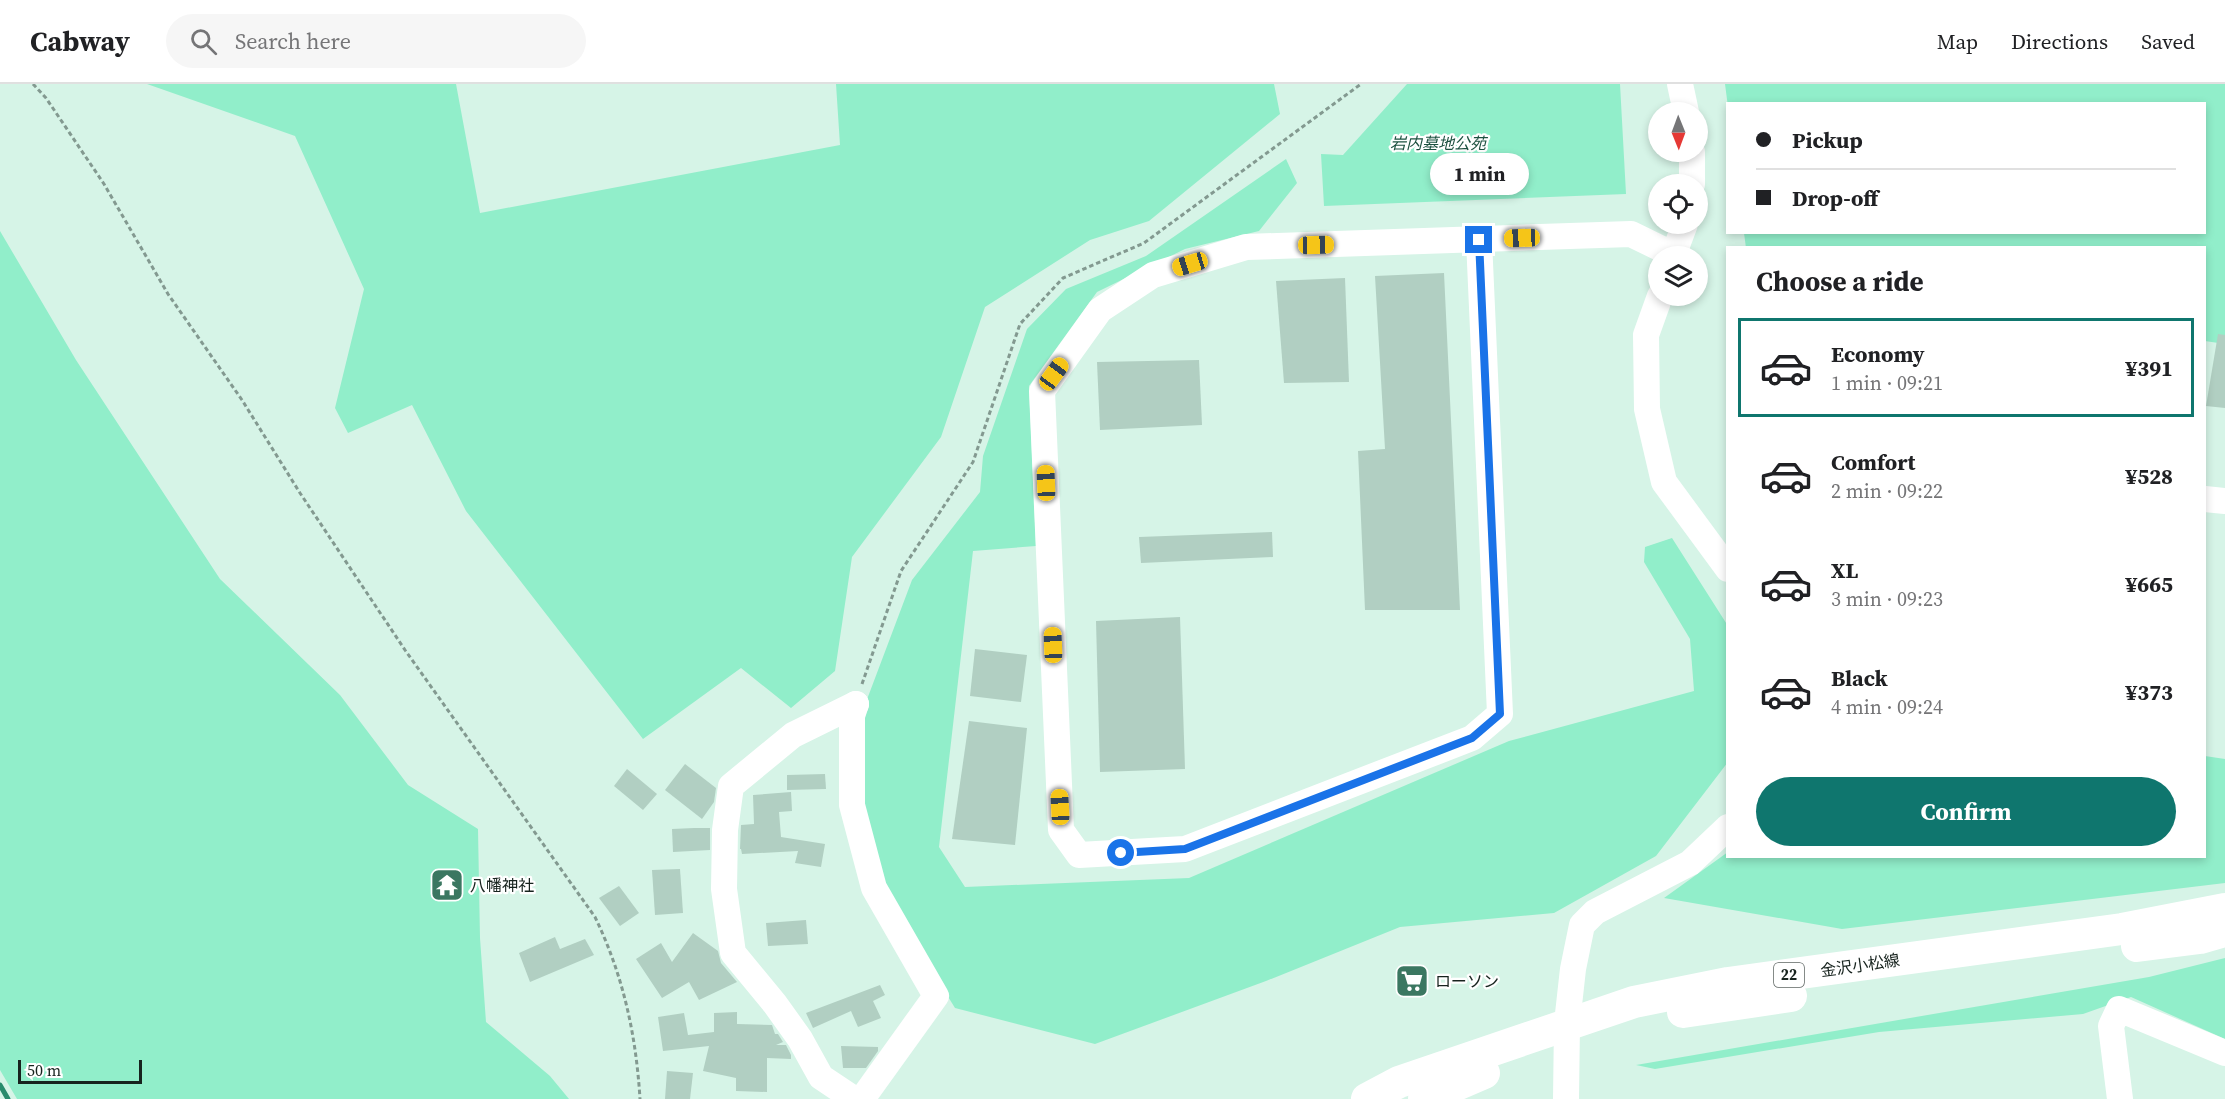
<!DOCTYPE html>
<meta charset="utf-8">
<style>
:root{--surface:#fff;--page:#f6f6f6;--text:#202124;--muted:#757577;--line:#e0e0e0;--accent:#0f766e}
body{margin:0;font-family:"Source Serif 4","Noto Sans JP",serif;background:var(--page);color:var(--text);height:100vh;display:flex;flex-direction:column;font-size:22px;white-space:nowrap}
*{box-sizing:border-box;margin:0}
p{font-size:20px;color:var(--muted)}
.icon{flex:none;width:33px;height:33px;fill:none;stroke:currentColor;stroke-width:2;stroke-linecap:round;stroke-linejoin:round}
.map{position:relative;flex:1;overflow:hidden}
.sheet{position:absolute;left:1726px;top:162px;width:480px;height:612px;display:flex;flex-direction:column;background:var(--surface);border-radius:0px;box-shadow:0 3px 9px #0003}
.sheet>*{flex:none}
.banner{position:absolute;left:1726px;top:18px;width:480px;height:132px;border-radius:0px;box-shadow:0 3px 9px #0003;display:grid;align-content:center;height:132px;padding:0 30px;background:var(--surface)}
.needle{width:39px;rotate:179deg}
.controls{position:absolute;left:1648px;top:18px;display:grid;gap:12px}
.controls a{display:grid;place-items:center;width:60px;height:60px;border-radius:50%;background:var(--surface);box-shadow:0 3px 9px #0003;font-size:30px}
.scale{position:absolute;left:18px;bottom:15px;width:124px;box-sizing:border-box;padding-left:6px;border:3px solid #17231e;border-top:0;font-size:16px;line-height:21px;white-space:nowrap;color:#17231e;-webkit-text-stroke:4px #fff;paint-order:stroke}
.end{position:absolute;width:27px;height:27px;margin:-14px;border:8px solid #1a73e8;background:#fff;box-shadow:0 0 0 3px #fff}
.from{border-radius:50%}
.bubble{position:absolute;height:42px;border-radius:21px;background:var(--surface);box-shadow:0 3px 9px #0003;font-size:20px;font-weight:700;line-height:42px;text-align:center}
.car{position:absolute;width:18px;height:36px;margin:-18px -9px;border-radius:8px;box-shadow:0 0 4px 2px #0007;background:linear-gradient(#f5c518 24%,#345 0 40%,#f5c518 0 76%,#345 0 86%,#f5c518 0)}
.banner b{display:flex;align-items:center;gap:21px;height:57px;font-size:22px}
.banner b+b{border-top:2px solid var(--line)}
.banner i{width:15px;height:15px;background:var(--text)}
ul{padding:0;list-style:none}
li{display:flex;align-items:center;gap:18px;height:99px;margin:0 12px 9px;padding:0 18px;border:3px solid transparent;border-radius:0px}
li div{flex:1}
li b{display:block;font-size:22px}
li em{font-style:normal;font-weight:700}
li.current{border-color:var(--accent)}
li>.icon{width:54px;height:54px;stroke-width:1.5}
h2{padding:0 30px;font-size:27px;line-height:72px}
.button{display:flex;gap:12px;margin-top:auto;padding:12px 30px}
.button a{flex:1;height:69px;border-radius:36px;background:var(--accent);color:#fff;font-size:24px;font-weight:700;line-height:69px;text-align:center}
header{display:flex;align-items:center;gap:36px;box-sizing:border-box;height:84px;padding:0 30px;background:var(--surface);border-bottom:2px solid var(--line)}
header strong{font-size:28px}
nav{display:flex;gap:33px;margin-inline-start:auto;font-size:21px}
.search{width:420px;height:54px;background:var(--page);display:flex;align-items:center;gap:15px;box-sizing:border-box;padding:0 21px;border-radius:33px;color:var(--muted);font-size:22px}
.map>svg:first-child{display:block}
</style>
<header>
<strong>Cabway</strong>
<div class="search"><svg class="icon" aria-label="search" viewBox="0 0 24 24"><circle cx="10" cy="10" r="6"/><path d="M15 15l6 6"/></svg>Search here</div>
<nav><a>Map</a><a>Directions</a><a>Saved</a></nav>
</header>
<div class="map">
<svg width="2225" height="1015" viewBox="0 0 2225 1015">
<rect width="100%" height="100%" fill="#d6f4e7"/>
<!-- green -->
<g fill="#91eeca">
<path d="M 147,0 L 456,0 L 480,129 L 840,61 L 836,0 L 1274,0 L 1280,30 L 1149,137 L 1090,156 L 985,223 L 941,353 L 852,473 L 835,587 L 791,624 L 741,584 L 643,655 L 466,427 L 412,321 L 348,349 L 335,324 L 364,205 L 295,52 Z"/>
<path d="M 1407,0 L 1620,0 L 1626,110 L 1324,122 L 1321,70 L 1343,71 Z"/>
<path d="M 1725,0 L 2225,0 L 2225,260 L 2205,257 L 2205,164 L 1746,164 L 1744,149 L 2205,148 L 2205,20 L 1728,20 L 1728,23 Z"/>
<path d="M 1286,75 L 1297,99 L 1259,147 L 1185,165 L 1097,208 L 1029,302 L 1036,462 L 973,467 L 939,763 L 965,803 L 1189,794 L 1509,657 L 1694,607 L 1690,555 L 1644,478 L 1645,463 L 1672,454 L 1728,542 L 1728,678 L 1656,772 L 1554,829 L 1400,843 L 1266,897 L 1095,960 L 955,924 L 881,804 L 860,720 L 860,634 L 912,496 L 980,408 L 983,372 L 1027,245 L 1066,205 L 1146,172 Z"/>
<path d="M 0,147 L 76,276 L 220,495 L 340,611 L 408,701 L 478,745 L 480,854 L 486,938 L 550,992 L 569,1015 L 17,1015 L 0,986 Z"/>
<path d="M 2205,672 L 2225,675 L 2225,799 L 1842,845 L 1664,814 L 1728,768 L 1728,772 L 2205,772 Z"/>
<path d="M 2225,874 L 2225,955 L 2131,913 L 2083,930 L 1879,948 L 1655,985 L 1636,981 L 2149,893 Z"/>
</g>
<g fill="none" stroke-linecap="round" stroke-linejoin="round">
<!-- stream -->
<path stroke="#288b6c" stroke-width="5" d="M 0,1001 L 8,1015"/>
</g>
<!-- building -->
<g fill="#b1cfc2">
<path d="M 1444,189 L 1460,526 L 1365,526 L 1358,367 L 1385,365 L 1375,192 Z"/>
<path d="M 1345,194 L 1349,298 L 1284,299 L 1276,197 Z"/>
<path d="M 2218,250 L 2225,251 L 2225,324 L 2206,322 Z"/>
<path d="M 1199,276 L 1202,341 L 1100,346 L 1097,278 Z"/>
<path d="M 1272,448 L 1273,473 L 1141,479 L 1139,453 Z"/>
<path d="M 1180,533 L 1185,685 L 1100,688 L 1096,537 Z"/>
<path d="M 975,565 L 1027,571 L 1021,618 L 970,612 Z"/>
<path d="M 969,637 L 1027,644 L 1015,761 L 952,755 Z"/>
<path d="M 685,680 L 716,704 L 714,718 L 702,735 L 665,706 Z"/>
<path d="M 627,685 L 657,710 L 643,726 L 614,702 Z"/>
<path d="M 825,690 L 826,705 L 787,706 L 787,691 Z"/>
<path d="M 791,708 L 792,727 L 779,728 L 781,753 L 825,760 L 821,783 L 795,779 L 798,767 L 742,770 L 741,765 L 740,765 L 741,741 L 754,740 L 753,711 Z"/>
<path d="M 694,744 L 710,744 L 710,766 L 673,768 L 672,745 Z"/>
<path d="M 680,785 L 683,829 L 655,831 L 652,786 Z"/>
<path d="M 619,802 L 639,829 L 620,842 L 599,814 Z"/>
<path d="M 806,836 L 808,860 L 768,862 L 766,839 Z"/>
<path d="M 693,849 L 718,867 L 721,879 L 737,898 L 699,916 L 689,898 L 662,914 L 636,875 L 661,859 L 672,878 Z"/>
<path d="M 555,853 L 560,865 L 585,855 L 594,871 L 530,898 L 519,869 Z"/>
<path d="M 880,901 L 885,911 L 873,917 L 881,934 L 858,943 L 851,927 L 813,944 L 806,929 Z"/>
<path d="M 737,928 L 737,940 L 772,941 L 775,950 L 778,950 L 783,958 L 776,961 L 786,961 L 791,971 L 791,975 L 767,974 L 767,1008 L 736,1007 L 736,994 L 703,987 L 709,962 L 663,967 L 658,933 L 684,929 L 688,951 L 714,948 L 714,929 Z"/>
<path d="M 841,962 L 878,963 L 878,967 L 866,984 L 843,984 Z"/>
<path d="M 667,987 L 693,989 L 690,1015 L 665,1015 Z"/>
</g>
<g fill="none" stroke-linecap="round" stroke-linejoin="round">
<!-- path -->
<g stroke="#839990" stroke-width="3" stroke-dasharray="4.5 3" stroke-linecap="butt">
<path d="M 33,0 L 46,14 L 104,100 L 168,210 L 242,316 L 300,409 L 405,566 L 595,833 C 623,891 636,950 640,1015"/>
<path d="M 862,600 L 901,487 L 973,378 L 1020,240 L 1063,194 L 1144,159 L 1361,0"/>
</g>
<!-- minor -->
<g stroke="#fff" stroke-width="26">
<path d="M 1680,0 L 1686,28"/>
<path d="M 1692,100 L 1692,68"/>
<path d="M 1479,156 L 1500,630 L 1472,654 L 1185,765 L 1079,771 L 1061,746 L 1042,307 L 1100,226 L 1153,191 L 1246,163 L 1631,150 L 1674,171"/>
<path d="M 1673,172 L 1685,140"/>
<path d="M 1660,212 L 1646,251 L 1647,325 L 1664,398 L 1728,485"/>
<path d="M 2205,415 L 2225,417"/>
<path d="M 856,620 L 852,632 L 852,721 L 874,804 L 936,912 L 862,1015"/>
<path d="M 854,1015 L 821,993 L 800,955 L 775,920 L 733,869 L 724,805 L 725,746 L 731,702 L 793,651 L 856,620"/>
<path d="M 1566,1015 L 1567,939 L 1573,885 L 1582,841 L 1595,828 L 1690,779 L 1728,743"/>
<path d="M 2120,1015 L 2111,942 L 2119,925 L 2225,969"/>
</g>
<!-- major -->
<g stroke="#fff" stroke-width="32">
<path d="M 2137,862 L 2200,854 L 2225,847"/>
<path d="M 1683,928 L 1791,912"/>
<path d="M 1367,1015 L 1399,998 L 1634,918 L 1728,899 L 2122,845 L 2225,825"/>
<path d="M 1424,1015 L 1484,989"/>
</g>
</g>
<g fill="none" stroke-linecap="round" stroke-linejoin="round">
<!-- route -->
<path stroke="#1a73e8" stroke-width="8" d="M 1121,769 L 1185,765 L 1472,654 L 1500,630 L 1479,156"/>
</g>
<!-- icons -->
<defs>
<g id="temple-square" transform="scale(1.725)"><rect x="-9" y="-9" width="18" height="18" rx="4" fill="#3b7761" stroke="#fff"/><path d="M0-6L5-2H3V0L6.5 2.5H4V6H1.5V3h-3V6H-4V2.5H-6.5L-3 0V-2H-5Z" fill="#fff"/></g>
<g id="supermarket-square" transform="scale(1.725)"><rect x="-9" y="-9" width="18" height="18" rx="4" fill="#3b7761" stroke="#fff"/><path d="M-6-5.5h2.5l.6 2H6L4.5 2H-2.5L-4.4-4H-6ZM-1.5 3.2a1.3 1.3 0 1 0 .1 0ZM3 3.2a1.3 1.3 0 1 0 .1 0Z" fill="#fff"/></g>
</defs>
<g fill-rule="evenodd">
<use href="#temple-square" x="447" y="801"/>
<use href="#supermarket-square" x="1412" y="897"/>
</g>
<g text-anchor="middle" stroke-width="4.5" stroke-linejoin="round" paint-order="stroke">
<!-- shield labels -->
<rect fill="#fff" stroke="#5d6562" stroke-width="1.5" x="1774" y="879" width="30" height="24" rx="4.5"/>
<g font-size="15" font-weight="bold" fill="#17231e">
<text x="1789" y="896">22</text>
</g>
<!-- park labels -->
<g font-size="16" font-style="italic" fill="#1d5140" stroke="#fff">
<text x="1438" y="65">岩内墓地公苑</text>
</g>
<!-- poi labels -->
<g font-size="16" fill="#17231e" stroke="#fff" text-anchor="start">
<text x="470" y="807">八幡神社</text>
<text x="1435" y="903">ローソン</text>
</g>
<!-- street labels -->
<g font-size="16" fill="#17231e" stroke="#fff">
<text transform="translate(1860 881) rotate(-8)" y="6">金沢小松線</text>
</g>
</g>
</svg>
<div class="controls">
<a><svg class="needle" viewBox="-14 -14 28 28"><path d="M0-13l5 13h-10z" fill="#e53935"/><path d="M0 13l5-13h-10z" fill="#757577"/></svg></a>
<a><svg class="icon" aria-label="locate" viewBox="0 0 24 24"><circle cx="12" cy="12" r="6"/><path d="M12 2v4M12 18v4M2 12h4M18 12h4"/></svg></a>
<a><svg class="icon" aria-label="layers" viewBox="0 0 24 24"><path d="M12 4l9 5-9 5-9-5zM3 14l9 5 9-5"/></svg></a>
</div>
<div class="scale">50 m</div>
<i class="end from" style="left:1121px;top:769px"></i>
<i class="end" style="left:1479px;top:156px"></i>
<div class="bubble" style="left:1430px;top:69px;width:99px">1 min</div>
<i class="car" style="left:1522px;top:154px;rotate:268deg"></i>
<i class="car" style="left:1316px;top:161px;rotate:89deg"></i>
<i class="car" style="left:1190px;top:180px;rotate:253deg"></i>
<i class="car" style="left:1054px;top:290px;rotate:36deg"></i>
<i class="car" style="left:1046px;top:399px;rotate:358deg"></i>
<i class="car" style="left:1053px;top:561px;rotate:358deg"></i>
<i class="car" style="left:1060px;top:723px;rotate:357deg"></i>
<div class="banner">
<b><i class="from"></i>Pickup</b>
<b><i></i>Drop-off</b>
</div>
<section class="sheet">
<h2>Choose a ride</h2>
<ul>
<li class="current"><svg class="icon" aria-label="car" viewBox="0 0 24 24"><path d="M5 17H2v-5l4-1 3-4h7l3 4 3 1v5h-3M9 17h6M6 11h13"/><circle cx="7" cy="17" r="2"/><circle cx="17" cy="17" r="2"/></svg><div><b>Economy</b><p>1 min · 09:21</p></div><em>¥391</em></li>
<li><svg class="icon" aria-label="car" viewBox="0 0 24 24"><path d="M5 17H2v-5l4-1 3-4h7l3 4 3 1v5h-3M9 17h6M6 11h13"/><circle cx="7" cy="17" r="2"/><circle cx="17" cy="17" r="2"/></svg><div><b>Comfort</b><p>2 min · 09:22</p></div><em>¥528</em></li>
<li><svg class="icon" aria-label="car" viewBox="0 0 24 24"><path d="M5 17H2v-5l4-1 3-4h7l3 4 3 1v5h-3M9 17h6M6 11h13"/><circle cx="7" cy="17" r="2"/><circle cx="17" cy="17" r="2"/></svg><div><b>XL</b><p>3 min · 09:23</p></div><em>¥665</em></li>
<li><svg class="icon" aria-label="car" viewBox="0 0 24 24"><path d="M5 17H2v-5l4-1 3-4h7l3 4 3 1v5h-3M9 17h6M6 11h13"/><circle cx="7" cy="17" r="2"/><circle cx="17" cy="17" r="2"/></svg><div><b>Black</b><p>4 min · 09:24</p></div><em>¥373</em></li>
</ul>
<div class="button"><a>Confirm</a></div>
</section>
</div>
